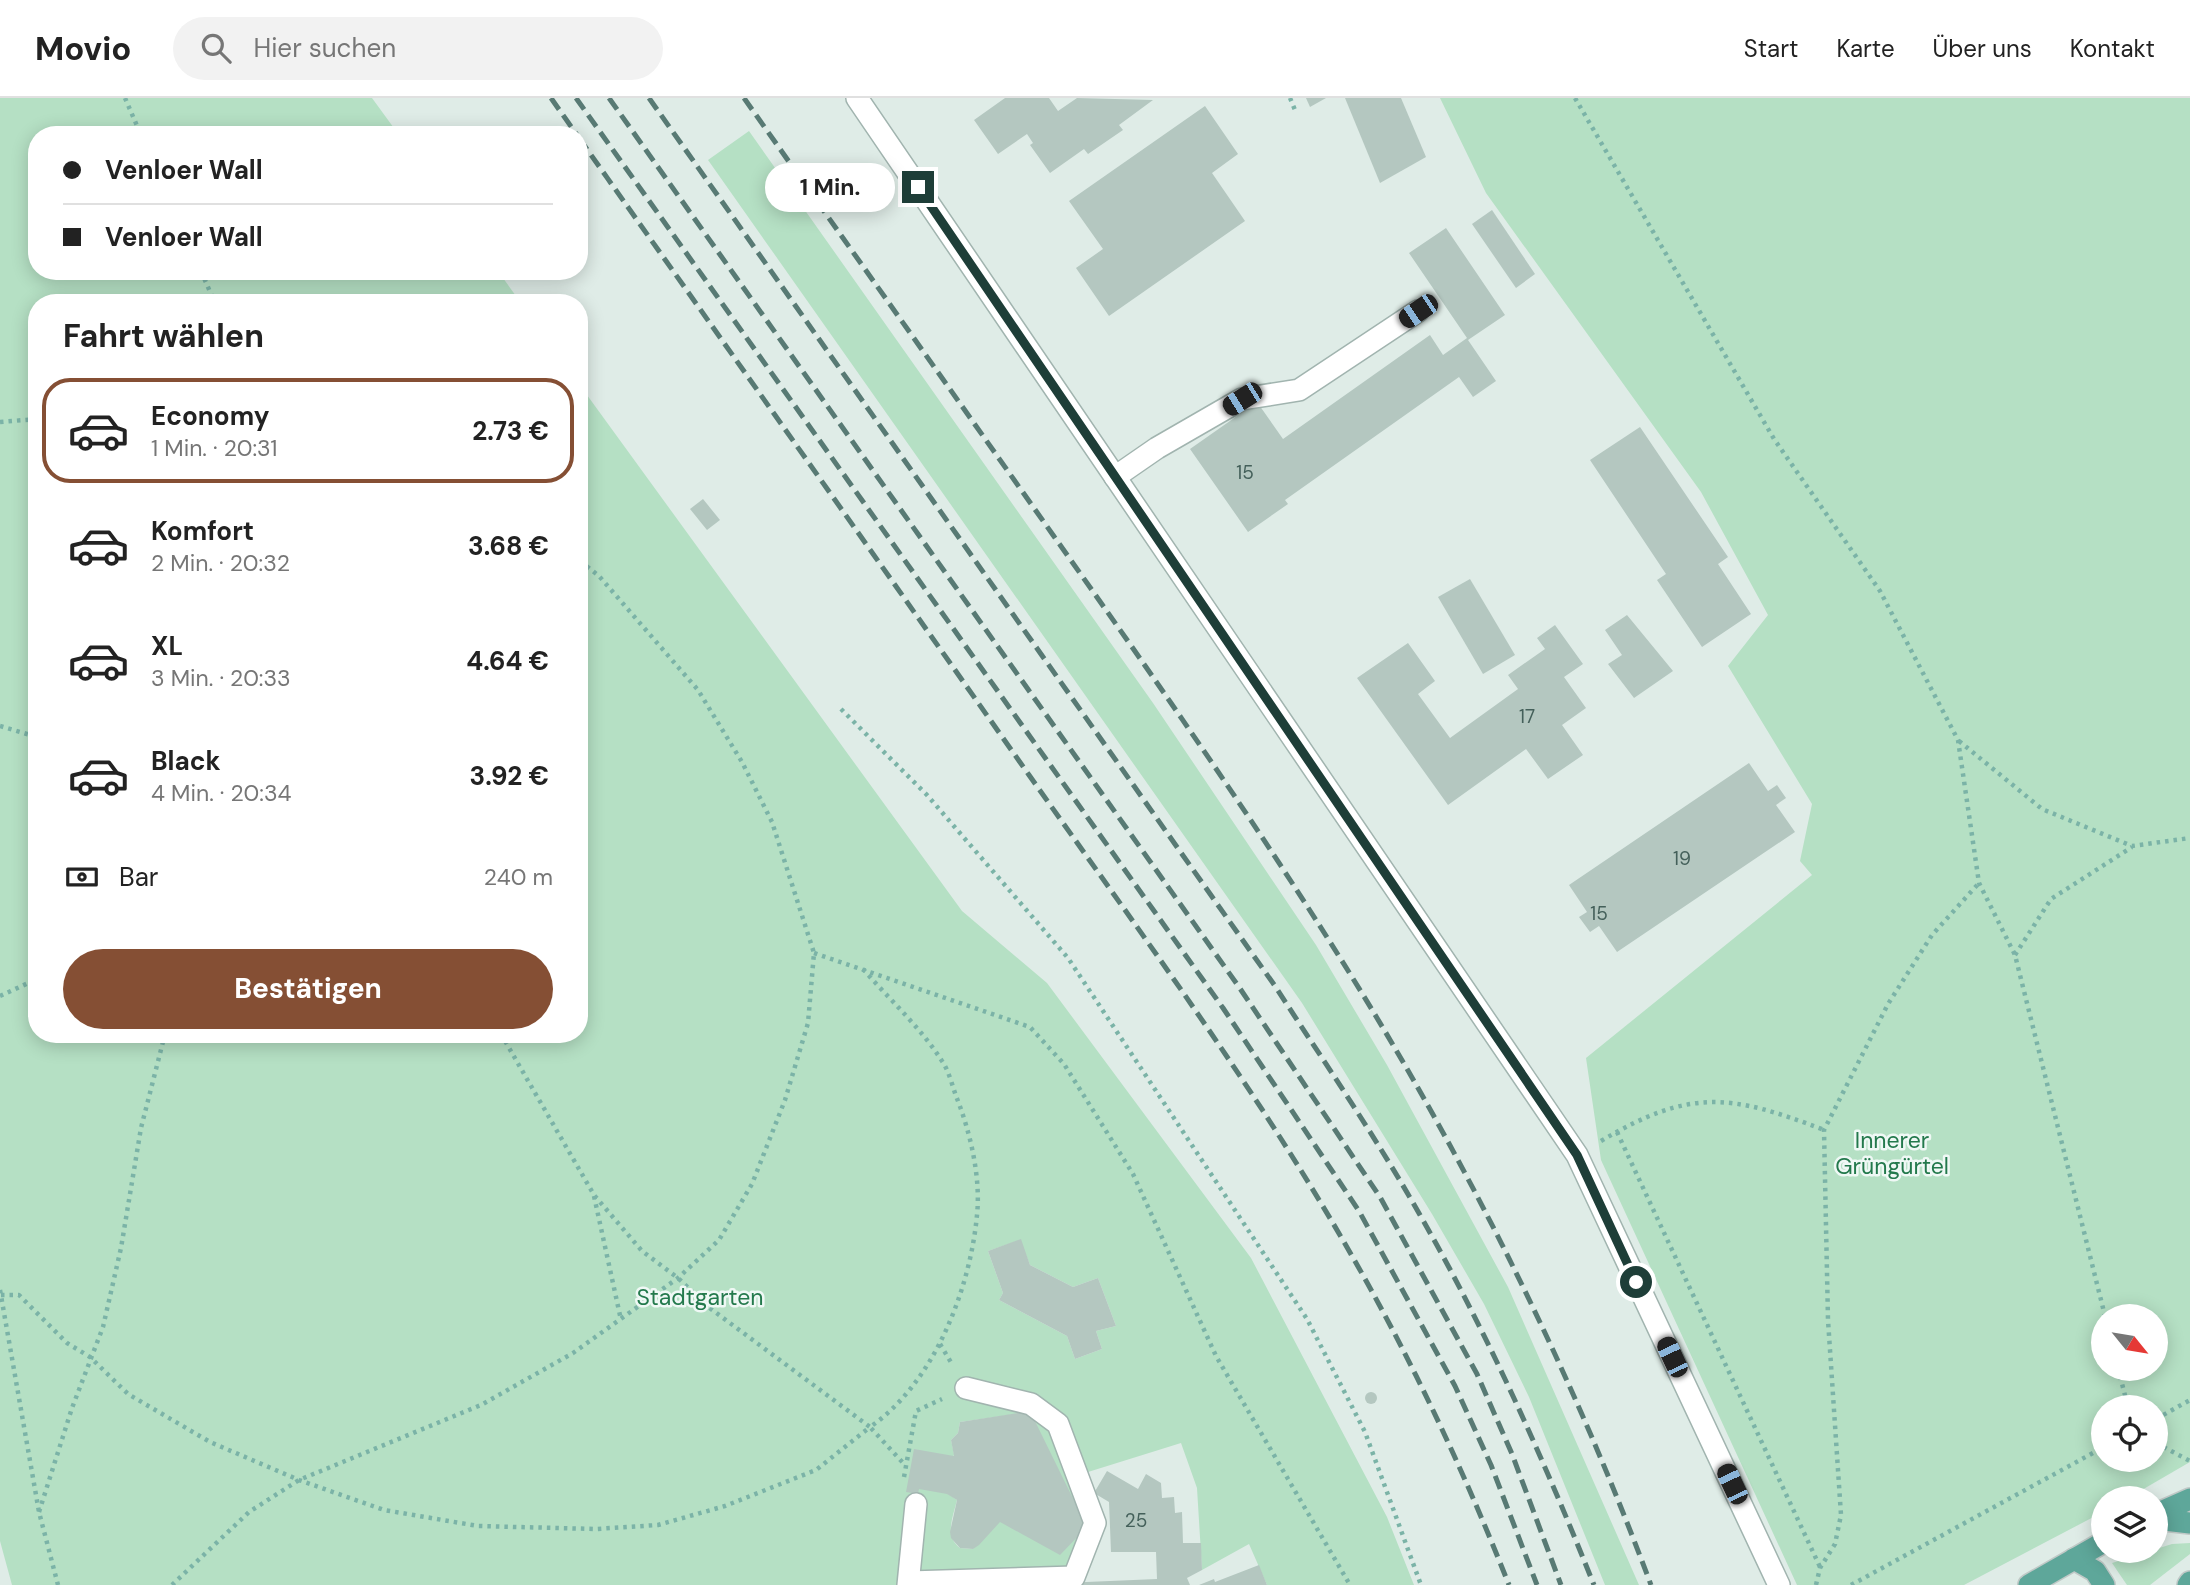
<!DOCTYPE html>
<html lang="de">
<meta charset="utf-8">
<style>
:root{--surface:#fff;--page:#f2f2f2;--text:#222;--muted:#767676;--line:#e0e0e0;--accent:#854f34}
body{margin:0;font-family:"DM Sans",sans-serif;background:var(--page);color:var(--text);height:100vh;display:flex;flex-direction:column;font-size:26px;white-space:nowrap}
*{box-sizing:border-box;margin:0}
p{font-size:23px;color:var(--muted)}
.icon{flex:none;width:38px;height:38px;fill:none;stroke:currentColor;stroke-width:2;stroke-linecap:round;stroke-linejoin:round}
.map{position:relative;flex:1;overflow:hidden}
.drawer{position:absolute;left:28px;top:196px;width:560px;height:749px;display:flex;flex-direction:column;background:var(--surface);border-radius:28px;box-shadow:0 4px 18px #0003}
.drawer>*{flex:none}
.top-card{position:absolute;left:28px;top:28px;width:560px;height:154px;border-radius:28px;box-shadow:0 4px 18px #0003;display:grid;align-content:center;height:154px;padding:0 35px;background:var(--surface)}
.needle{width:46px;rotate:120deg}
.tools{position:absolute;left:2091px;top:1206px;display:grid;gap:14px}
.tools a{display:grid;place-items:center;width:77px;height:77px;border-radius:50%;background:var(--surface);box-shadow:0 4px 18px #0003;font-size:35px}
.end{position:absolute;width:32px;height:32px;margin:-16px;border:9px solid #1e3e38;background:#fff;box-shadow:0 0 0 4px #fff}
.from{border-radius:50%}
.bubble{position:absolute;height:49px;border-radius:24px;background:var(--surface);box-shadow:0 4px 18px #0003;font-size:23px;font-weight:700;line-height:49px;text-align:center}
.car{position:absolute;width:21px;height:42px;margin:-21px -10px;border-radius:9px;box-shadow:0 0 5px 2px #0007;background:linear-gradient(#222 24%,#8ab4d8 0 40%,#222 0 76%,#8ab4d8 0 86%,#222 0)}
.top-card b{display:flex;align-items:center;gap:24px;height:66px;font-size:26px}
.top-card b+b{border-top:2px solid var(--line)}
.top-card i{width:18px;height:18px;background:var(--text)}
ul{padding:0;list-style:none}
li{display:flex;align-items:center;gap:21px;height:105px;margin:0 14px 10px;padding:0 21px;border:4px solid transparent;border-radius:28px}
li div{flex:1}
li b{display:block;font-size:26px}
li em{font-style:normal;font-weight:700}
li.current{border-color:var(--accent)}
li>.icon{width:63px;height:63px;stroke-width:1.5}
h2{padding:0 35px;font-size:32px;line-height:84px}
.pay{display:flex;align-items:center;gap:18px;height:77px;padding:0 35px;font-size:26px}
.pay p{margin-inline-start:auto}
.button{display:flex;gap:14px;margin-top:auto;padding:14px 35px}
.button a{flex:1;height:80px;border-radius:42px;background:var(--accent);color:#fff;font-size:28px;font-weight:700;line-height:80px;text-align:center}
header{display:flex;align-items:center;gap:42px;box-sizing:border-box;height:98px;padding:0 35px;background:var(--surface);border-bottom:2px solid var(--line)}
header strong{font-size:33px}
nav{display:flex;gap:38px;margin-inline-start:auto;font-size:24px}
.search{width:490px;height:63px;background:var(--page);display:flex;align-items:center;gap:18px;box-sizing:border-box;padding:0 24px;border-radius:38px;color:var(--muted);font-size:26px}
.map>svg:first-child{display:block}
</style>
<header>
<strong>Movio</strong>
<div class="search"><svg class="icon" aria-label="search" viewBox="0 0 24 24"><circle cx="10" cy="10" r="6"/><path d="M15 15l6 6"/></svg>Hier suchen</div>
<nav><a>Start</a><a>Karte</a><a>Über uns</a><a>Kontakt</a></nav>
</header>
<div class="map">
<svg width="2190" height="1487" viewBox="0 0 2190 1487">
<rect width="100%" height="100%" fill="#dfece7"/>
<!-- green -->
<g fill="#b5e0c4" fill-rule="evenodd">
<path d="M 0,0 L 372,0 L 399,37 L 37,37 L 37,173 L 498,173 L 521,205 L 37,205 L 37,936 L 579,936 L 579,286 L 962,813 L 1047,885 L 1251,1160 L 1387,1419 L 1414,1487 L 1267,1487 L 1249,1446 L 1202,1472 L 1197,1390 L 1181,1345 L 1088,1374 L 1098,1422 L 1075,1483 L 918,1487 L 12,1487 L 0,1443 ZM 1020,1142 L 1030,1167 L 1073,1189 L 1098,1180 L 1116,1228 L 1096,1233 L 1102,1251 L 1075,1261 L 1067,1238 L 999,1202 L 1003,1195 L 988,1153 ZM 1030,1314 L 973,1451 L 960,1450 C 944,1438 953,1419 957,1402 L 947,1395 L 954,1356 L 951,1342 L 958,1335 L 960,1324 Z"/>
<path d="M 1440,0 L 2190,0 L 2190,1364 L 2128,1400 L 2104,1400 L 2103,1414 L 1964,1487 L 1797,1487 L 1601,1062 L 1586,960 L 1812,777 L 1800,763 L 1812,706 L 1728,568 L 1768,517 L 1701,394 L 1486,95 ZM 2104,1218 L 2156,1218 L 2156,1270 L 2104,1270 ZM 2104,1309 L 2156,1309 L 2156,1362 L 2104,1362 Z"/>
<path d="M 749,33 L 1153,605 L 1316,847 L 1387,967 L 1508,1189 L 1639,1487 L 1605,1487 L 1529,1299 L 1484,1206 L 1432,1116 L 1302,905 L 708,62 Z"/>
<path d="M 2190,1445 L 2190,1456 L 2150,1487 L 2127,1487 L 2112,1465 L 2172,1446 Z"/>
</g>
<!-- building -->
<g fill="#b4c7c0">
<path d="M 1005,0 L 1049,0 L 1058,13 L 1077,0 L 1153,2 L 1119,27 L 1123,32 L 1088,56 L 1084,51 L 1050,75 L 1030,47 L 1033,45 L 1027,36 L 998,56 L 974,22 Z"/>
<path d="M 1306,0 L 1326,0 L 1310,9 Z"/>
<path d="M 1345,0 L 1401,0 L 1426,59 L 1380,85 Z"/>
<path d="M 1205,8 L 1238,56 L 1212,75 L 1245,123 L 1109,218 L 1076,170 L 1103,151 L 1069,103 Z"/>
<path d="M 1492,112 L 1535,176 L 1516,190 L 1472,126 Z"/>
<path d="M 1446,130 L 1505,217 L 1468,242 L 1496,283 L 1473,299 L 1459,279 L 1285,402 L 1288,406 L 1248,434 L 1190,351 L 1257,304 L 1283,341 L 1430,237 L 1443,257 L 1467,240 L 1409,155 Z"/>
<path d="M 1640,329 L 1728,459 L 1718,466 L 1751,516 L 1702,549 L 1657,482 L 1666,476 L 1590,362 Z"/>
<path d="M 703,401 L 720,422 L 707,432 L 690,411 Z"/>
<path d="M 1470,481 L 1515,557 L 1483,576 L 1438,499 Z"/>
<path d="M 1627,517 L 1673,573 L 1634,600 L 1608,566 L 1622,557 L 1605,532 Z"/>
<path d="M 1555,527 L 1583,566 L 1564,579 L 1586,610 L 1562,627 L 1583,657 L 1548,681 L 1526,651 L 1448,707 L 1357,580 L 1408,545 L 1435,583 L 1418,596 L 1450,640 L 1518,591 L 1508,577 L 1545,551 L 1537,540 Z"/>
<path d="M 1749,665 L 1768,693 L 1777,687 L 1786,700 L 1776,707 L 1795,734 L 1617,854 L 1599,828 L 1590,834 L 1579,819 L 1587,814 L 1569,787 Z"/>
<path d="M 1021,1141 L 1030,1167 L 1073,1189 L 1098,1180 L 1116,1228 L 1096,1233 L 1102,1251 L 1075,1261 L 1067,1238 L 999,1202 L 1003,1195 L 988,1153 Z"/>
<circle cx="1371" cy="1300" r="6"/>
<path d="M 1030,1313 L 1087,1429 L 1060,1457 L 1000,1424 L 979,1447 L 973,1451 L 960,1450 L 951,1440 L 950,1434 L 957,1402 L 947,1396 L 919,1391 L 918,1396 L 906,1394 L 914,1351 L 954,1358 L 951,1342 L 958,1335 L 960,1324 Z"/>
<path d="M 1107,1373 L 1138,1391 L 1146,1376 L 1161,1385 L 1162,1400 L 1174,1399 L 1175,1415 L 1182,1414 L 1183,1445 L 1201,1445 L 1202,1472 L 1187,1480 L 1190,1487 L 1014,1487 L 1157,1481 L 1156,1454 L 1111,1454 L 1109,1404 L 1094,1395 Z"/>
<path d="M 1259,1467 L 1267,1487 L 1199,1487 L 1214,1481 L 1215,1484 Z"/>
</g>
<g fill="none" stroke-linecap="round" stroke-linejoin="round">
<!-- minor casing -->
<g stroke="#a1b4af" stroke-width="24">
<g id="minor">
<path d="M 857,0 L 1577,1057 L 1779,1487"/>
<path d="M 1115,379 L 1157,350 L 1242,301 L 1299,292 L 1418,213"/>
<path d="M 909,1484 L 1074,1479 L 1095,1425 L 1058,1326 L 1031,1306 L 966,1290"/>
<path d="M 908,1487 L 916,1406"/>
</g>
</g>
<!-- major casing -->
<g stroke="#c0c9c7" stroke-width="24">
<g id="major">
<path d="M 2156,1416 L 2190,1401"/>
<path d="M 2156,1421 L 2190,1425"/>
<path d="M 2074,1461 L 2095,1473 L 2104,1487"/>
<path d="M 2029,1487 L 2104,1444"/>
<path d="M 2188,1487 L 2190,1484"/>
</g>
</g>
<!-- path -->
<g stroke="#7bb3a7" stroke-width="4.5" stroke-dasharray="3.5 5" stroke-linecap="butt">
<path d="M 125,0 L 141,37"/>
<path d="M 1290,0 L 1295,12"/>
<path d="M 1575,0 L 1774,341 L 1880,493 L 1958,642 L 1979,785 L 2015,857 L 2105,1218"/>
<path d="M 201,173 L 215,205"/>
<path d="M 0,324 L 37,321"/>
<path d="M 841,611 L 927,697 L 1068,860 L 1307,1221 L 1365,1334 L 1421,1487"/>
<path d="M 0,628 L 37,639"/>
<path d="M 1959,643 L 2042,711 L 2132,748 L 2190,740"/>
<path d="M 814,855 L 1030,929 L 1064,966 L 1133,1076 L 1216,1258 L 1350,1487"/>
<path d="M 2015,857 L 2051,801 L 2132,749"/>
<path d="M 863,871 C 889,901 921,930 942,963 C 949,973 952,987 956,998 C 970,1033 981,1079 977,1117 C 970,1192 934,1285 870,1329 L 905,1367"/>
<path d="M 0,898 L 37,881"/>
<path d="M 1617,1034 L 1820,1469"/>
<path d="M 1601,1043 C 1690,990 1731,996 1824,1032"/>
<path d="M 594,1098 L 621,1222"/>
<path d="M 0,1192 L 39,1414 L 58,1487"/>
<path d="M 1,1197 L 19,1197 L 67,1245 L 90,1259 L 128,1296 L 210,1344 L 299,1382 L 384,1412 L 478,1428 L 596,1431 L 658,1427 L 725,1408 L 816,1372 L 870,1329 L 707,1208 L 678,1180 L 642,1153 L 594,1097 L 501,936"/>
<path d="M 940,1246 L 952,1266"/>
<path d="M 2118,1270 L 2128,1309"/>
<path d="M 2156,1321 L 2190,1302"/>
<path d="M 2156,1345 L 2190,1363"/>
<path d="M 904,1379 L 916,1313 L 942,1301"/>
<path d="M 39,1414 L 72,1310 L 103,1229 L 121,1150 L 141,1030 L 165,936"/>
<path d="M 172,1487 L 249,1414 L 299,1382 L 481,1307 L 573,1255 L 678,1180 L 719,1142 L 752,1086 L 785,1002 L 808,925 L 814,855 L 772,724 L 742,664 L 698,592 L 599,478 L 579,462"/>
<path d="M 1816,1487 L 1820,1470 L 1835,1446 L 1841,1417 L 1828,1222 L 1824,1032 L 1888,906 L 1932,837 L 1979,785"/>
<path d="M 1851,1487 L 2104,1349"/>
</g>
<!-- minor -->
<use href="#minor" stroke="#fff" stroke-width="21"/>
<!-- major -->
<use href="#major" stroke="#5ea79a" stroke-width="21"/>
<!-- rail -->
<g stroke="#587a74" stroke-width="5" stroke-dasharray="14 7" stroke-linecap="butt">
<path d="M 551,0 L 577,37"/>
<path d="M 576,0 L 1223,910 L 1359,1113 L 1455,1288 L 1491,1367 L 1537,1487"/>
<path d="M 609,0 L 1239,889 L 1380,1099 L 1477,1276 L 1512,1356 L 1561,1487"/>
<path d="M 649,0 L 1275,888 C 1324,964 1376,1039 1420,1117 C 1488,1236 1543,1360 1594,1487"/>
<path d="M 744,0 C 847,146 950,291 1053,437 C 1148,571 1242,705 1330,844 C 1458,1045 1568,1264 1651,1487"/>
<path d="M 579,40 C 729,252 879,464 1029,677 C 1137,830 1250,982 1344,1144 C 1408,1254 1462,1368 1509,1487"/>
</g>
</g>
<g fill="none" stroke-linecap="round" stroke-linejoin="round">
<!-- route -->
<path stroke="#1e3e38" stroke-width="9" d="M 918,89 L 1577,1057 L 1636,1184"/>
</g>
<g text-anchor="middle" stroke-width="5" stroke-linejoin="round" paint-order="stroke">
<!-- number labels -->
<g font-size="19" fill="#44605a">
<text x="1245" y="381">15</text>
<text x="1527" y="625">17</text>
<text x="1682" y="767">19</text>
<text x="1599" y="822">15</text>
<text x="1136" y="1429">25</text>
</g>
<!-- park labels -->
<g font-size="23" fill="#23794c" stroke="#eff8f5">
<text x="1892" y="1050">Innerer<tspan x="1892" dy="26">Grüngürtel</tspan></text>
<text x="700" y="1207">Stadtgarten</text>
</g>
</g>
</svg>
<div class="tools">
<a><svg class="needle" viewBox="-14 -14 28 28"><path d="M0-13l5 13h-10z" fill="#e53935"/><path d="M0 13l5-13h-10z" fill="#767676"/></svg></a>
<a><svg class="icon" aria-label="locate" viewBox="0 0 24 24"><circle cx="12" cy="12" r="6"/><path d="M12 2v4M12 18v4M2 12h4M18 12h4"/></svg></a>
<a><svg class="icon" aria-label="layers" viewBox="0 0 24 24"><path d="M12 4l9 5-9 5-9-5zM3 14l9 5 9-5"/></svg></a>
</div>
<i class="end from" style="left:1636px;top:1184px"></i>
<i class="end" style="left:918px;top:89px"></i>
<div class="bubble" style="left:765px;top:65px;width:130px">1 Min.</div>
<i class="car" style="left:1418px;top:213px;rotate:236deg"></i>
<i class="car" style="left:1242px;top:301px;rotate:238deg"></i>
<i class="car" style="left:1672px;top:1259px;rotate:335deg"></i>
<i class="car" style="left:1732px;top:1386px;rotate:335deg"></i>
<div class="top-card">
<b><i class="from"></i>Venloer Wall</b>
<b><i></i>Venloer Wall</b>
</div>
<section class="drawer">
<h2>Fahrt wählen</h2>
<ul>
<li class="current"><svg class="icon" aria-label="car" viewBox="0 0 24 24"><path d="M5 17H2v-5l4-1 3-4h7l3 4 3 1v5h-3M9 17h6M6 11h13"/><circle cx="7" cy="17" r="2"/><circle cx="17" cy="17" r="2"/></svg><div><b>Economy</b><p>1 Min. · 20:31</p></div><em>2.73 €</em></li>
<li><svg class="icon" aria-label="car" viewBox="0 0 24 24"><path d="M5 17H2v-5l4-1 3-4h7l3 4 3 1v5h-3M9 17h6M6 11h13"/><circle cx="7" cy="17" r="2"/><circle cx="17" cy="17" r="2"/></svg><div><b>Komfort</b><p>2 Min. · 20:32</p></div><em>3.68 €</em></li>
<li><svg class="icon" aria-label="car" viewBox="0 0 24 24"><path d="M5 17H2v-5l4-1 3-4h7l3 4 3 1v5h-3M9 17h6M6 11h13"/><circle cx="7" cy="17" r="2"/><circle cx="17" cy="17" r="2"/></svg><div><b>XL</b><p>3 Min. · 20:33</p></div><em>4.64 €</em></li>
<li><svg class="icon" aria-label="car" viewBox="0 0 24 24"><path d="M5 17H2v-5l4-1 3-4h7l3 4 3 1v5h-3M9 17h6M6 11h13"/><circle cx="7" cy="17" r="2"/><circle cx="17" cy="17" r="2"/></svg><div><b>Black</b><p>4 Min. · 20:34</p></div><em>3.92 €</em></li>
</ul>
<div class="pay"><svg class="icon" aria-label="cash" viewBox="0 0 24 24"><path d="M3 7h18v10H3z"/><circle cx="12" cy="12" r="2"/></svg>Bar<p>240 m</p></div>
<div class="button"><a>Bestätigen</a></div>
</section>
</div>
